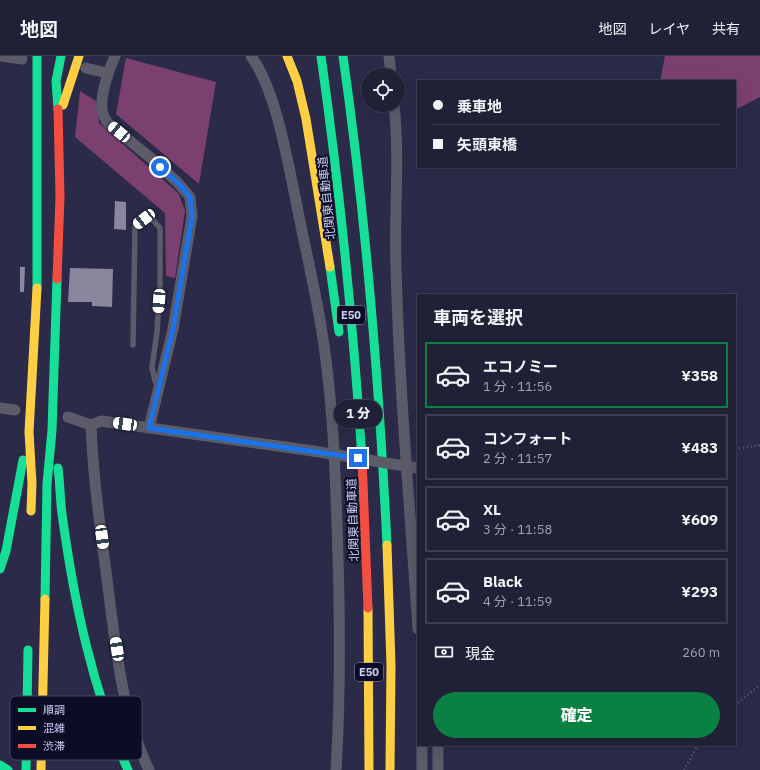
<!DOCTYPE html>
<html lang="ja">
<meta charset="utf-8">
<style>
:root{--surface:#202037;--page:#2d2d42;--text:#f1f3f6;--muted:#a2a3ad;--line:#3d3e52;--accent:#0b8043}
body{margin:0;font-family:"IBM Plex Sans","Noto Sans JP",sans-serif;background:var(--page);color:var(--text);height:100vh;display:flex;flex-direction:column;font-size:15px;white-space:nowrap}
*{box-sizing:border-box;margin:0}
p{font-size:13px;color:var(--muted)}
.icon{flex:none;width:22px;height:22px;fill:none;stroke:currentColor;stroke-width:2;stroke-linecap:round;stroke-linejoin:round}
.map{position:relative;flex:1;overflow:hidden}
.sheet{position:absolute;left:417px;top:238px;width:319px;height:452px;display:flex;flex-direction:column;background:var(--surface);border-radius:0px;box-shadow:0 4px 16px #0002,0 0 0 1px var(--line)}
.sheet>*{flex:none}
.guide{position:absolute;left:417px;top:24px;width:319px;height:88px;border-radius:0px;box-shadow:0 4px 16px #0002,0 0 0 1px var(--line);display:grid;align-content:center;height:88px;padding:0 16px;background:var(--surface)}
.tools{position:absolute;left:361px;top:12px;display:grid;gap:8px}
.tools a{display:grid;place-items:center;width:44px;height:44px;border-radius:50%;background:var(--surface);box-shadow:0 4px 16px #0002,0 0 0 1px var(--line);font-size:20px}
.end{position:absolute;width:18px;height:18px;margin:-9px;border:5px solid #1a73e8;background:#fff;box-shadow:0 0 0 2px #fff}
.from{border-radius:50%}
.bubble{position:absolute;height:28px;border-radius:14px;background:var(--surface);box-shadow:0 4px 16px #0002,0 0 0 1px var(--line);font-size:13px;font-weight:800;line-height:28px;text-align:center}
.car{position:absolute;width:12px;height:24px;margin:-12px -6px;border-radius:5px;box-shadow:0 0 3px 1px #0007;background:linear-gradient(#fff 24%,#345 0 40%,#fff 0 76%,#345 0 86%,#fff 0)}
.guide b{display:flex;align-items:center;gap:14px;height:38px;font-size:15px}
.guide b+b{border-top:1px solid var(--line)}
.guide i{width:10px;height:10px;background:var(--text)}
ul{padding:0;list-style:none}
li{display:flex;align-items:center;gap:12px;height:66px;margin:0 8px 6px;padding:0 8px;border:2px solid var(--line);border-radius:0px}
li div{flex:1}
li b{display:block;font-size:15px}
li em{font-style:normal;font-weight:800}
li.current{border-color:var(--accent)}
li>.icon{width:36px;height:36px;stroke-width:1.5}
h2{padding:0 16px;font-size:18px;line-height:48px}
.pay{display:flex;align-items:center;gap:10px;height:44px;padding:0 16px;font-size:15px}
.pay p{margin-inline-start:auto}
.cta{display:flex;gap:8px;margin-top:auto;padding:8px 16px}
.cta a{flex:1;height:46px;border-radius:24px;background:var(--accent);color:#fff;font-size:16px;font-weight:800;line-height:46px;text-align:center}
header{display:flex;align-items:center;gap:24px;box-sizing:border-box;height:56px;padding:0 20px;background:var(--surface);border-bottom:1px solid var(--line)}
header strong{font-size:19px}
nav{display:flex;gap:22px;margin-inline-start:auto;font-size:14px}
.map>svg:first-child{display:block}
</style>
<header>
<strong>地図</strong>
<nav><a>地図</a><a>レイヤ</a><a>共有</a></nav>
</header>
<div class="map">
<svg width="760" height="714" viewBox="0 0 760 714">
<rect width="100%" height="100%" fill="#2b2a49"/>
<!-- forest -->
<g fill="#7c406f">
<path d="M 665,0 L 760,0 L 760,41 L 735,54 L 735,25 L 660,25 Z"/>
<path d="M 126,2 L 216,26 L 199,128 L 116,58 Z"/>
<path d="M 80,35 L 96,45 L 99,67 L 179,138 L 185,155 L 175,222 L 166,220 L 165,157 L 75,81 Z"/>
</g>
<!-- building -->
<g fill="#8a869e">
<path d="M 115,145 L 126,146 L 126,174 L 114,173 Z"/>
<path d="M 20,211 L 25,211 L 24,236 L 20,236 Z"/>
<path d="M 70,212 L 113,213 L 112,251 L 92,250 L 92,246 L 68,246 Z"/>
</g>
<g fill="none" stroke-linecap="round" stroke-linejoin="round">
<!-- path -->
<g stroke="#606071" stroke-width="2.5" stroke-dasharray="1 3" stroke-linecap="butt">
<path d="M 735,393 L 760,389"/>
<path d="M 735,649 L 760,629"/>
<path d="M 684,714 L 698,689"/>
</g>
<!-- lane -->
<path stroke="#5b5b69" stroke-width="5.5" d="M 133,289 L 135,170 L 144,163 L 153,164 L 160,172 L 160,230 L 157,276 L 152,311 L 155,325 L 159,330"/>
<!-- street -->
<g stroke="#5b5b69" stroke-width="11">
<path d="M 0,0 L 22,3"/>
<path d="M 115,0 C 109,13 98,44 103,58 C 104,61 106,64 108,67 L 152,103 L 178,127 L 190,141 L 192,160 L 173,273 L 149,372"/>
<path d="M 251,0 C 276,34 287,103 296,145 C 304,187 314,228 321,270 C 332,336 335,403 337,470 C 340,551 341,633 336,714"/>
<path d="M 389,0 L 391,19"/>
<path d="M 86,12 L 107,17"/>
<path d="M 394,49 C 400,102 394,156 396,210 C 399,331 410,452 418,573"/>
<path d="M 0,352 L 15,354"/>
<path d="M 68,361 L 91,369 L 101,365 L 313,395"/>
<path d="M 91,369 C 93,423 101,477 108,531 C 116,593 122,658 149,714"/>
<path d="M 422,689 L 422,714"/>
<path d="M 438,714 L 438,689"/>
</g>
<!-- fast -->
<g stroke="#16e098" stroke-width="9">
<path d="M 321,0 C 340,134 353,267 362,402"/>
<path d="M 343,0 C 366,162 379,325 387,489"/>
<path d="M 58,53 L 56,25 L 61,0"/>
<path d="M 330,211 L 339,276"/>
<path d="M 37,232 L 37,0"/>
<path d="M 58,412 C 60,427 60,442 62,458 C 74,546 92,632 128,714"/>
<path d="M 0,513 L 6,495 L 23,404"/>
<path d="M 45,543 L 47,428 L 52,374 L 57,223"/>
<path d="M 0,709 L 8,714"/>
<path d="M 26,714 L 28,594"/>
</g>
<!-- slow -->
<g stroke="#ffcf43" stroke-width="9">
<path d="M 287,0 L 297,25 L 306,63 L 330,211"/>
<path d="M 63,49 L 79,0"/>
<path d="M 31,455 L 32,427 L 29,376 L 37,232"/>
<path d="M 387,489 L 391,609 L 390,714"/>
<path d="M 368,552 L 369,714"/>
<path d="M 41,714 L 45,543"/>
</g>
<!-- jam -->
<g stroke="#f24e42" stroke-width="9">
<path d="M 57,223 L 60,141 L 58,53"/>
<path d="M 362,402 L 368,552"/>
</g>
<!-- street-bridge -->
<path stroke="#5b5b69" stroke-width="11" d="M 313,395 L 417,412"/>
</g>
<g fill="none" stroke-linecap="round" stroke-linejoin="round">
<!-- route -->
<path stroke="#1a73e8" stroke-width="5" d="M 160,111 L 178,127 L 190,141 L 192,160 L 173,273 L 149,372 L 358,402"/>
</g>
<g text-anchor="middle" stroke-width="4" stroke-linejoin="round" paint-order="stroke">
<!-- shield labels -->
<g fill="#0c0d25" stroke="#9195b5" stroke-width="1">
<rect x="337" y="250" width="28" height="18" rx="3"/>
<rect x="355" y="607" width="28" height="18" rx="3"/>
</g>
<g font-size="11" font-weight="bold" fill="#cacff3">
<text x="351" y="263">E50</text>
<text x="369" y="620">E50</text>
</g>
<!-- street labels -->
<g font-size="12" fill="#cacff3" stroke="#0c0d25">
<text transform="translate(327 142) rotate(-96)" y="4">北関東自動車道</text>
<text transform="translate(353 464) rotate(-92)" y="4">北関東自動車道</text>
</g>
</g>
<!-- legend -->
<rect x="10" y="640" width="132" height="64" rx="6" fill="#0c0d25" stroke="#454763" stroke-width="1"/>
<rect x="18" y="652" width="18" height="4" fill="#16e098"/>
<rect x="18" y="670" width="18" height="4" fill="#ffcf43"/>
<rect x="18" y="688" width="18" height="4" fill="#f24e42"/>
<g font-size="11" fill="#cacff3">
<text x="43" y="658">順調</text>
<text x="43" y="676">混雑</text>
<text x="43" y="694">渋滞</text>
</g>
</svg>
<div class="tools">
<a><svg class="icon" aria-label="locate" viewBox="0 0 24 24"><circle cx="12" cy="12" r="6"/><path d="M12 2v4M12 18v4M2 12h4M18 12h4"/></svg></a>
</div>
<i class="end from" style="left:160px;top:111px"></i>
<i class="end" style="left:358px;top:402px"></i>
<div class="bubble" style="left:334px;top:344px;width:48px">1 分</div>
<i class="car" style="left:119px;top:76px;rotate:310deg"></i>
<i class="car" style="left:144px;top:163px;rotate:232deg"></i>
<i class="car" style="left:159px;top:245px;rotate:184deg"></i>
<i class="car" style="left:125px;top:368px;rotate:278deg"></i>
<i class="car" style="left:102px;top:481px;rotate:172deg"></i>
<i class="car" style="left:117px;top:593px;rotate:351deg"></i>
<div class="guide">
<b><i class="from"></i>乗車地</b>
<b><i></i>矢頭東橋</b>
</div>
<section class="sheet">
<h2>車両を選択</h2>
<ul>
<li class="current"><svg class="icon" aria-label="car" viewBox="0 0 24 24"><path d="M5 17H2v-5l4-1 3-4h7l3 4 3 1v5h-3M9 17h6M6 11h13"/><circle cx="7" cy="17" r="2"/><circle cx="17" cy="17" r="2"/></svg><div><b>エコノミー</b><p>1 分 · 11:56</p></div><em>¥358</em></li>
<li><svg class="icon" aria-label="car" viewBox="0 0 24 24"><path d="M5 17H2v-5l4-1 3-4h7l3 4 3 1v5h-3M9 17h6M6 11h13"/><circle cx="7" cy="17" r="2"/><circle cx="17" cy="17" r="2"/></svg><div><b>コンフォート</b><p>2 分 · 11:57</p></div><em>¥483</em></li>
<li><svg class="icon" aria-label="car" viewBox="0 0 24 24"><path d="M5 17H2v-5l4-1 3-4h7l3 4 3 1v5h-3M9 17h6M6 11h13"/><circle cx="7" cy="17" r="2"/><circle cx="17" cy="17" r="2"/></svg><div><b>XL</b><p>3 分 · 11:58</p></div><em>¥609</em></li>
<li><svg class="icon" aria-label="car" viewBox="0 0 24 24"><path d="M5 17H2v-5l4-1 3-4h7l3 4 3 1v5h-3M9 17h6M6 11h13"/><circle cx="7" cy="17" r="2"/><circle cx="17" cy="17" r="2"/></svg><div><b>Black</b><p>4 分 · 11:59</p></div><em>¥293</em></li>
</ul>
<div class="pay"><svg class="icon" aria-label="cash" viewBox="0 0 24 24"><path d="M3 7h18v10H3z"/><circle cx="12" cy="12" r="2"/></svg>現金<p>260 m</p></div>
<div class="cta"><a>確定</a></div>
</section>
</div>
